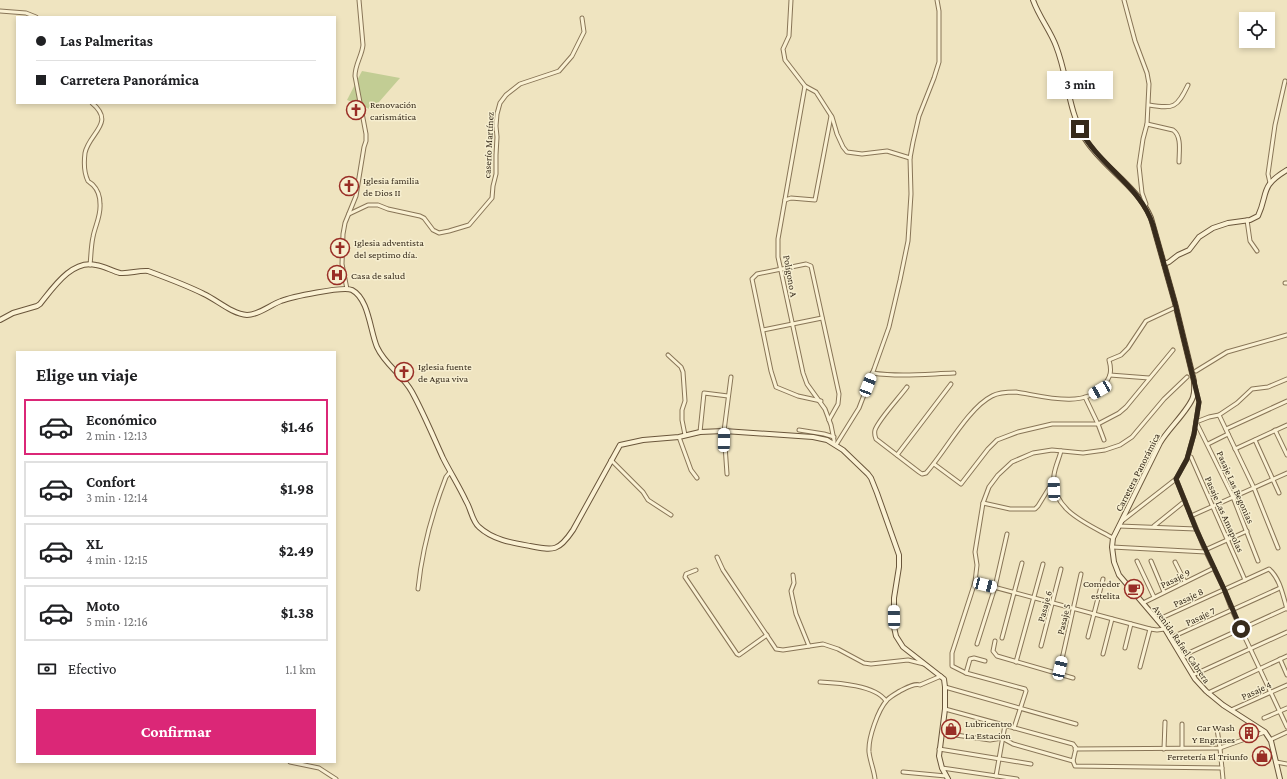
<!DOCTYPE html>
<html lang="es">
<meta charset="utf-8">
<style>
:root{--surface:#fff;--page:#f2f2f2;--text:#202124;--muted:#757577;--line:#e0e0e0;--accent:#db2777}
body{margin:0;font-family:"Crimson Pro",serif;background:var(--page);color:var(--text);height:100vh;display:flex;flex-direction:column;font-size:15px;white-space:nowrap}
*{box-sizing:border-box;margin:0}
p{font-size:13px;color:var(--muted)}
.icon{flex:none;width:22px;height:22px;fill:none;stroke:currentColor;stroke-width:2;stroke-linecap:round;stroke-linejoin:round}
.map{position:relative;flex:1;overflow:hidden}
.details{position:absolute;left:16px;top:351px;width:320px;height:412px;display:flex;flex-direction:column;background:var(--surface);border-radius:0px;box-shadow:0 2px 6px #0003}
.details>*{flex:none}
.guide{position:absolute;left:16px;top:16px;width:320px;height:88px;border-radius:0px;box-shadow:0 2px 6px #0003;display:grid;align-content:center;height:88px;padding:0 20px;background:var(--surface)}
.buttons{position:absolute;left:1239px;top:12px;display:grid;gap:8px}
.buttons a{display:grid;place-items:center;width:36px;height:36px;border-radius:0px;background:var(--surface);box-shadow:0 2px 6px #0003;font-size:20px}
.end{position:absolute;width:18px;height:18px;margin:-9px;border:5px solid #372b1c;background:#fff;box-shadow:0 0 0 2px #fff}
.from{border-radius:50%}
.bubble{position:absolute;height:28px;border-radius:0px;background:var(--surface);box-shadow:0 2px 6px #0003;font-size:13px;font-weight:700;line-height:28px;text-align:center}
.car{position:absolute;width:12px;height:24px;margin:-12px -6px;border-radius:5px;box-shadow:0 0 3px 1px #0007;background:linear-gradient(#fff 24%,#345 0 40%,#fff 0 76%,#345 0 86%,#fff 0)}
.guide b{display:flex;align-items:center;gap:14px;height:38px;font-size:15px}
.guide b+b{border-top:1px solid var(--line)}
.guide i{width:10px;height:10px;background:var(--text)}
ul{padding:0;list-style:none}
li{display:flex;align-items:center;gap:12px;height:56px;margin:0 8px 6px;padding:0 12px;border:2px solid var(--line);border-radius:0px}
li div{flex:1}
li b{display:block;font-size:15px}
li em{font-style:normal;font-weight:700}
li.active{border-color:var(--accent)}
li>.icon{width:36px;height:36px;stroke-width:1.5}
h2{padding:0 20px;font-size:18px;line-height:48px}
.pay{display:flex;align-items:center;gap:10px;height:44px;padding:0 20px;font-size:15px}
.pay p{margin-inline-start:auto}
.cta{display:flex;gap:8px;margin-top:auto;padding:8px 20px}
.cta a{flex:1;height:46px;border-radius:0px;background:var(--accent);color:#fff;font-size:16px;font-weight:700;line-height:46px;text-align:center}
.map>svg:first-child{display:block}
</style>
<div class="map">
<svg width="1287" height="779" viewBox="0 0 1287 779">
<rect width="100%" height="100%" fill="#efe4c0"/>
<!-- green -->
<path fill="#c2cd94" d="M 362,71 L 400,78 L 372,110 L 347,100 Z"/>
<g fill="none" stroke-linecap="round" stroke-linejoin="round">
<!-- street casing -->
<g stroke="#887557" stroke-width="5">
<g id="street">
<path d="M 791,0 L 789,36 L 783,49 L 785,60 L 805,86 L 816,92 L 832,117 L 837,134 L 843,147 L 847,152 L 862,154 L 887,151 L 910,158"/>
<path d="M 1124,0 L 1135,41 L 1147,73 L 1149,84 L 1147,124 L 1143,139 L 1139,166 L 1142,193 L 1146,204 L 1145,207"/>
<path d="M 0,11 L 26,13 L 36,17"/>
<path d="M 805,86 L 778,239 L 778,257 L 803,373 L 807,384 L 825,409 L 831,425 L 834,440 L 834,443"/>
<path d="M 1149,105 C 1174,109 1177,108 1188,85"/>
<path d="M 1147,124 L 1173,130 C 1182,136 1179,152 1179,162"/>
<path d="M 1270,183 L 1268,174 L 1275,125 L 1285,81"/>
<path d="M 785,200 L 791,198 L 815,200 L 831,116"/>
<path d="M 349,214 L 368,205 L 378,205 L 388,209 L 420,216 L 424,218 L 433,230 L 439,233 L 449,231 L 469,225 L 492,198 L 493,186 L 496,174 L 496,155 L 497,137 L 496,126 L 497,114 L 500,103 L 506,95 L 520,84 L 559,71 L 572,56 L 584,32 L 582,18"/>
<path d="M 1247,220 L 1250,241 L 1257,251"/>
<path d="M 90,265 C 91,256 91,246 93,237 C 95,226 101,216 100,204 C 100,197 98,190 93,185 C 92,184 89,182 88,181 C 84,173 84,161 85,153 C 89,133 116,123 92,103"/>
<path d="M 1285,283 L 1287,283"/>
<path d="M 347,289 L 342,264 L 343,234 L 345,223 L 356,196 L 364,147 L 366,141 L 366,134 L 355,76 C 355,64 362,56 363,45 L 359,0"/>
<path d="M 763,330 L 822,318"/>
<path d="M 668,355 L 681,367 L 683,372 L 685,401 L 682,410 L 682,420 L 685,435"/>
<path d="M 1196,371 L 1227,352 L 1287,335"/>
<path d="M 872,373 C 900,377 926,374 954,373"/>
<path d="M 1110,375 L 1149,378"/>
<path d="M 907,387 C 899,398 879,419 875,430 C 874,434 875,436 876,439 L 919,472 L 922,474 L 926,473 C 945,452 968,408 992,396 C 999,392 1009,392 1016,392 C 1042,396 1084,409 1103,386 C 1111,377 1112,371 1109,360 L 1121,355 L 1128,348 L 1146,321 L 1176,307"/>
<path d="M 1085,397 L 1098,424 L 1104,440"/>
<path d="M 821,401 L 798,396 L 776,387 L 771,371 L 752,279 L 757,274 L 806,264 L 811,266 L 839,394 L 838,404 L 829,420"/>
<path d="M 1219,415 L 1254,488 L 1278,548"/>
<path d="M 1226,429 L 1287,401"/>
<path d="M 799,430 L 824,434 L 834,437"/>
<path d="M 1275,430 L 1287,455"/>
<path d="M 700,432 L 704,393 L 728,396"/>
<path d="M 679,437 L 691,470 L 697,478"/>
<path d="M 1255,440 L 1279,493"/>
<path d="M 1208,444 L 1228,434"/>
<path d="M 836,445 L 859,408 L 874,369 L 889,327 L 900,280 L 908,241 L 911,194 L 910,158 L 913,142 L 919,116 L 934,78 L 939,62 L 939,11 L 937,0"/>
<path d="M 1235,449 L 1287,425"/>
<path d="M 1061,451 C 1059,459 1055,467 1054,475 C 1050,510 1088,524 1113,538"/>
<path d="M 897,455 L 951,384"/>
<path d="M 1188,456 L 1191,457 L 1245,580"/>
<path d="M 611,460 L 643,492 L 648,500 L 671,515"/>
<path d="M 934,464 L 961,484 L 988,449 L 997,440 L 1018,432 L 1052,424 L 1098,424 L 1119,413 L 1126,407 L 1173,350"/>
<path d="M 727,474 L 724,431 L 731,377"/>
<path d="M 1176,479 L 1205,550 L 1224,589 L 1232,610 L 1287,727"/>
<path d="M 983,503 L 1010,509 L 1035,509 L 1038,506 L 1054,480"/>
<path d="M 1191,516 L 1287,473"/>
<path d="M 1122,521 L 1176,479 L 1187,459 L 1194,434 L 1199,402 L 1195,386"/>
<path d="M 1119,526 L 1196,529"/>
<path d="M 1154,526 L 1185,501"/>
<path d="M 1112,547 L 1206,552"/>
<path d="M 1205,550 L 1247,531"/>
<path d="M 717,557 L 723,570 L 776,649 L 783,650 L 823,644 L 838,649 L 864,663 L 871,664 L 908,660 L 924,664"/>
<path d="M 1137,561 L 1154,597"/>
<path d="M 1151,561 L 1164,592"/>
<path d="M 1258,561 L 1233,497 L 1196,422 L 1209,417 L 1219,415 L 1237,403 L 1252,389 L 1268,387 L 1287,379"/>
<path d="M 1175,562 L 1185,582"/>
<path d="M 696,570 L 686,574 L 685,577 L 737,654 L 739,655 L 767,635"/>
<path d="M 793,575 L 794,583 L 791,591 L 792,596 L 796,614 L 809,646"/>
<path d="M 975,582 L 1150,629 L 1157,630 L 1165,629"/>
<path d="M 418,589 C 422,550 432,513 446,477 L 450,472"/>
<path d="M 1143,603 L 1214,568"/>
<path d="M 1157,620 L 1269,569 C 1280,578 1283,596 1287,609"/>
<path d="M 1088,637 L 1103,579"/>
<path d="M 1002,638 L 1022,563"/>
<path d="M 1170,638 L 1280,588"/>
<path d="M 995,641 L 993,651 L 997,656 L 1073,678"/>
<path d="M 977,644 L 995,587 L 1007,534"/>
<path d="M 1041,646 L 1061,569"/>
<path d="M 1125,648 L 1131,624"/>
<path d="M 1103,654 L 1112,619"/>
<path d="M 1182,656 L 1287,608"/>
<path d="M 1280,659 L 1287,675"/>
<path d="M 1016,662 L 1043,564"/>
<path d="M 1140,667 L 1150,629"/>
<path d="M 1060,668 L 1081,574"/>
<path d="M 966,673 L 970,659 L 974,658 L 985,661"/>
<path d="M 1193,675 L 1287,632"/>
<path d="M 820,682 C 838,683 875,685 886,701"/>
<path d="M 945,687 L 1076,724"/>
<path d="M 1208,693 L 1287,656"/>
<path d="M 945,709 L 1073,744 L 1076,748 L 1073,761 L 1075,766 L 1222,768"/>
<path d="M 1231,710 L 1287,685"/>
<path d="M 1264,718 L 1287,708"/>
<path d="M 1014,728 L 1026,691 L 1025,689 L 966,673 L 952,666 L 952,653 L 975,582 L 977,565 L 975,552 L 983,503 L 989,487 L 998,475 L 1012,462 L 1033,453 L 1052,450 L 1083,453 L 1105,450 L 1120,445 L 1132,437 L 1164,399 L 1187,377"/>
<path d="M 1217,729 L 1220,748 L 1223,779"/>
<path d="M 942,733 L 990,740 L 1002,738 L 1013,744 L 1073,761"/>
<path d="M 1270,740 L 1287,732"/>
<path d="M 1182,748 L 1182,724"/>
<path d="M 939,749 L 1031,764"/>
<path d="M 1075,749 L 1220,748 L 1265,732"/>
<path d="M 1164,749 L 1165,722"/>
<path d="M 290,762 L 319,768 L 336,779"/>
<path d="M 1276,762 L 1287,764"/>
<path d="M 942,768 L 1017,779"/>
<path d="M 903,772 L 946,776"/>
<path d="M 996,776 L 1005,725"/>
<path d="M 875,779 C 874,770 870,761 869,752 C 868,738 878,710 887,700 C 891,696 895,694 900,691 C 906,688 914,683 920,685 L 941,676"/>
</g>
</g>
<!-- secondary casing -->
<g stroke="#6a563b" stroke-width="6">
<g id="secondary">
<path d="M 1033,0 C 1039,17 1050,30 1056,46 C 1068,76 1068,111 1085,139 C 1103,168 1137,185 1151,218 L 1175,303 L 1194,381 C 1194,386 1195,391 1193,397 C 1189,410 1168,429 1160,443 L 1119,526 L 1113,538 L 1112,547 L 1114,562 L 1119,575 L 1165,629 L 1195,679 L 1206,691 L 1223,705 L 1265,732 L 1271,741 L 1280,779"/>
<path d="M 1164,264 L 1169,262 L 1178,255 L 1189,250 L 1199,237 L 1213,228 L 1228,223 L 1250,220 L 1258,216 C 1269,192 1259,187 1287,170"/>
<path d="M 0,320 L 13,313 L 37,306 L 40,304 C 53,288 72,259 96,265 C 104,266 112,271 120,273 C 129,274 139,270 148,271 C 167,278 186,285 204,294 C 217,300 232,314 247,315 C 259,315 270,305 281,301 C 291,297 343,286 352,290 C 369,299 370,331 377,347 C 385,365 403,375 412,392 C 424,414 433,436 443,458 C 450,472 459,486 466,501 C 471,509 472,521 479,527 C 493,540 513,543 530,546 C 554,551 559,551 573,530 L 620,445 L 643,440 L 679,437 L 700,432 L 724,431 L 813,437 L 827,440 L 843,450 L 868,474 L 871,478 L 877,493 L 899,555 L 899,567 L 894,598 L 894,627 L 896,636 L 903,647 L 944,679 L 945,687 L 945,709 L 939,756 L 942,768 L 948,779"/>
</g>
</g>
<!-- street -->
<use href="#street" stroke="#faf1d3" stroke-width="3"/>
<!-- secondary -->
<use href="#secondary" stroke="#faf1d3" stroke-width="4"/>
</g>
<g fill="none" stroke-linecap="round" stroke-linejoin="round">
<!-- route -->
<path stroke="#372b1c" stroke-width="5" d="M 1080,129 C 1099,166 1140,185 1153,225 L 1175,303 L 1199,402 L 1194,434 L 1187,459 L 1176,479 L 1196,529 L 1224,589 L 1241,629"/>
</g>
<!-- icons -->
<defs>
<g id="church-ring" transform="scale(1)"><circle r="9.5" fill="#f6eecf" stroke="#992e26" stroke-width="1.5"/><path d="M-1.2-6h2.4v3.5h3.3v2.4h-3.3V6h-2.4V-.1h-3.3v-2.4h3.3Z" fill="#992e26"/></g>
<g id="hospital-ring" transform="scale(1)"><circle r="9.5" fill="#f6eecf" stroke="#992e26" stroke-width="1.5"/><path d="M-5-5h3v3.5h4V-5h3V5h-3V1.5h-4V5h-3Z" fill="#992e26"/></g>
<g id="cafe-ring" transform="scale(1)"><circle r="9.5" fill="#f6eecf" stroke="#992e26" stroke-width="1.5"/><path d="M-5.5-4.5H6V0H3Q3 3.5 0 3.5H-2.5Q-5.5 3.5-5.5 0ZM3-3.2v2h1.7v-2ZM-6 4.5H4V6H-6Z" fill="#992e26"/></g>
<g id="shop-ring" transform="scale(1)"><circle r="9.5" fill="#f6eecf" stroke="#992e26" stroke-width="1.5"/><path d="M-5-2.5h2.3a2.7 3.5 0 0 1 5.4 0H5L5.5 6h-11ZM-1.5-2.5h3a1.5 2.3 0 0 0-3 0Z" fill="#992e26"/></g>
<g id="building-ring" transform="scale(1)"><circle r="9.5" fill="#f6eecf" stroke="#992e26" stroke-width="1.5"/><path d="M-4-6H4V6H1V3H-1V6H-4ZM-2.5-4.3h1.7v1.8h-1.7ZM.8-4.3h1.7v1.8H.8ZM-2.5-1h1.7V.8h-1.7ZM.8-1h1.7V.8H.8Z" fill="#992e26"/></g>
</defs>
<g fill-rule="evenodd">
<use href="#church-ring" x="356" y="110"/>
<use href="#church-ring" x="349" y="186"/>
<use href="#church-ring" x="340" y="248"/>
<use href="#hospital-ring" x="337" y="275"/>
<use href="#church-ring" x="404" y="372"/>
<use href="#cafe-ring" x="1134" y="589"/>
<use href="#shop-ring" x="951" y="729"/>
<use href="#building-ring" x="1249" y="733"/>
<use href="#shop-ring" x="1262" y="756"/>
</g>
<g text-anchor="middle" stroke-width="3" stroke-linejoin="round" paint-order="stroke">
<!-- poi labels -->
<g font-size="10" fill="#372b1c" stroke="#f6eecf" text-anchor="start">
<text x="370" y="108">Renovación<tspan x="370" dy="12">carismática</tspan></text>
<text x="363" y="184">Iglesia familia<tspan x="363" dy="12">de Dios II</tspan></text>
<text x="354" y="246">Iglesia adventista<tspan x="354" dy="12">del septimo día.</tspan></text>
<text x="351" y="279">Casa de salud</text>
<text x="418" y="370">Iglesia fuente<tspan x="418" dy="12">de Agua viva</tspan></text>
<text x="1120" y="587" text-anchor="end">Comedor<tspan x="1120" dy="12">estelita</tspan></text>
<text x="965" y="727">Lubricentro<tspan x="965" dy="12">La Estacion</tspan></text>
<text x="1235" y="731" text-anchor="end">Car Wash<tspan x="1235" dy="12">Y Engrases</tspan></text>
<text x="1248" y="760" text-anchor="end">Ferretería El Triunfo</text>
</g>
<!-- street labels -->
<g font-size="10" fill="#372b1c" stroke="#f6eecf">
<text transform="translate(488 145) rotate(-87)" y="4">caserío Martínez</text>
<text transform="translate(791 276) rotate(80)" y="4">Polígono A</text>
<text transform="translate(1137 472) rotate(-63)" y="4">Carretera Panorámica</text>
<text transform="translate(1236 487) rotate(66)" y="4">Pasaje Las Begonias</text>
<text transform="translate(1225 514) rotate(66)" y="4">Pasaje Las Amapolas</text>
<text transform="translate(1175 578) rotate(-26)" y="4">Pasaje 9</text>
<text transform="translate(1188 597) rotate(-25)" y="4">Pasaje 8</text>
<text transform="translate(1044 606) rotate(-75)" y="4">Pasaje 6</text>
<text transform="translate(1200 616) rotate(-25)" y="4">Pasaje 7</text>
<text transform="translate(1063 619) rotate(-77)" y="4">Pasaje 5</text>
<text transform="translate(1182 644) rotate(55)" y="4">Avenida Rafael Cabrera</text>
<text transform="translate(1256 690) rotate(-25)" y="4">Pasaje 4</text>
</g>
</g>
</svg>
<div class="buttons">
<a><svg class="icon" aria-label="locate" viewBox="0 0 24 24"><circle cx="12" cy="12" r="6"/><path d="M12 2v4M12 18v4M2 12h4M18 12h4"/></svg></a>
</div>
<i class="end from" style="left:1241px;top:629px"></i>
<i class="end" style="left:1080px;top:129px"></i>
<div class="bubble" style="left:1047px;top:71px;width:66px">3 min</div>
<i class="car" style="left:868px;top:385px;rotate:21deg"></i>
<i class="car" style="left:1100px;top:390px;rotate:240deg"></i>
<i class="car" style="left:724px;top:440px;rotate:1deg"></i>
<i class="car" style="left:1054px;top:489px;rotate:358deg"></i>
<i class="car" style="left:985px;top:585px;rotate:104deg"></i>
<i class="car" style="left:894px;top:617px;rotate:359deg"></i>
<i class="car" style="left:1060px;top:668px;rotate:13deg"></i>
<div class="guide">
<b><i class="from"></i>Las Palmeritas</b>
<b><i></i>Carretera Panorámica</b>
</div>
<section class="details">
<h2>Elige un viaje</h2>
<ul>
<li class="active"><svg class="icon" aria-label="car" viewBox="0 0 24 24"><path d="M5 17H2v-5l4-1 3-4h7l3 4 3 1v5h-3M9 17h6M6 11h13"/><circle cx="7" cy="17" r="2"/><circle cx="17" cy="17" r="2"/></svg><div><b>Económico</b><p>2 min · 12:13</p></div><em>$1.46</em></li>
<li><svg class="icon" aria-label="car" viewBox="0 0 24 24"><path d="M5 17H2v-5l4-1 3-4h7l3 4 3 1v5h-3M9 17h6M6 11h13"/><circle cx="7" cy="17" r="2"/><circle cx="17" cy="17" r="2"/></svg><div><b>Confort</b><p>3 min · 12:14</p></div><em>$1.98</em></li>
<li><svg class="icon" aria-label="car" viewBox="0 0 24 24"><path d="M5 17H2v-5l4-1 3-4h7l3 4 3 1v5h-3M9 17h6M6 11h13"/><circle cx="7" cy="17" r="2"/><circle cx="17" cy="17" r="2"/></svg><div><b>XL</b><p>4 min · 12:15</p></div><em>$2.49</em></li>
<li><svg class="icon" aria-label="car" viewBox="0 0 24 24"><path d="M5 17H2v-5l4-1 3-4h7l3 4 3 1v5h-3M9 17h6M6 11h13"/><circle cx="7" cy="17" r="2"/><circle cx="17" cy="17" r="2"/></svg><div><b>Moto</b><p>5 min · 12:16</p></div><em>$1.38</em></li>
</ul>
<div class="pay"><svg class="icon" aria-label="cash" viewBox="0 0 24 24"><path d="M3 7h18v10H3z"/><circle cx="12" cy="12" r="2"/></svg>Efectivo<p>1.1 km</p></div>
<div class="cta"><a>Confirmar</a></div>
</section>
</div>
